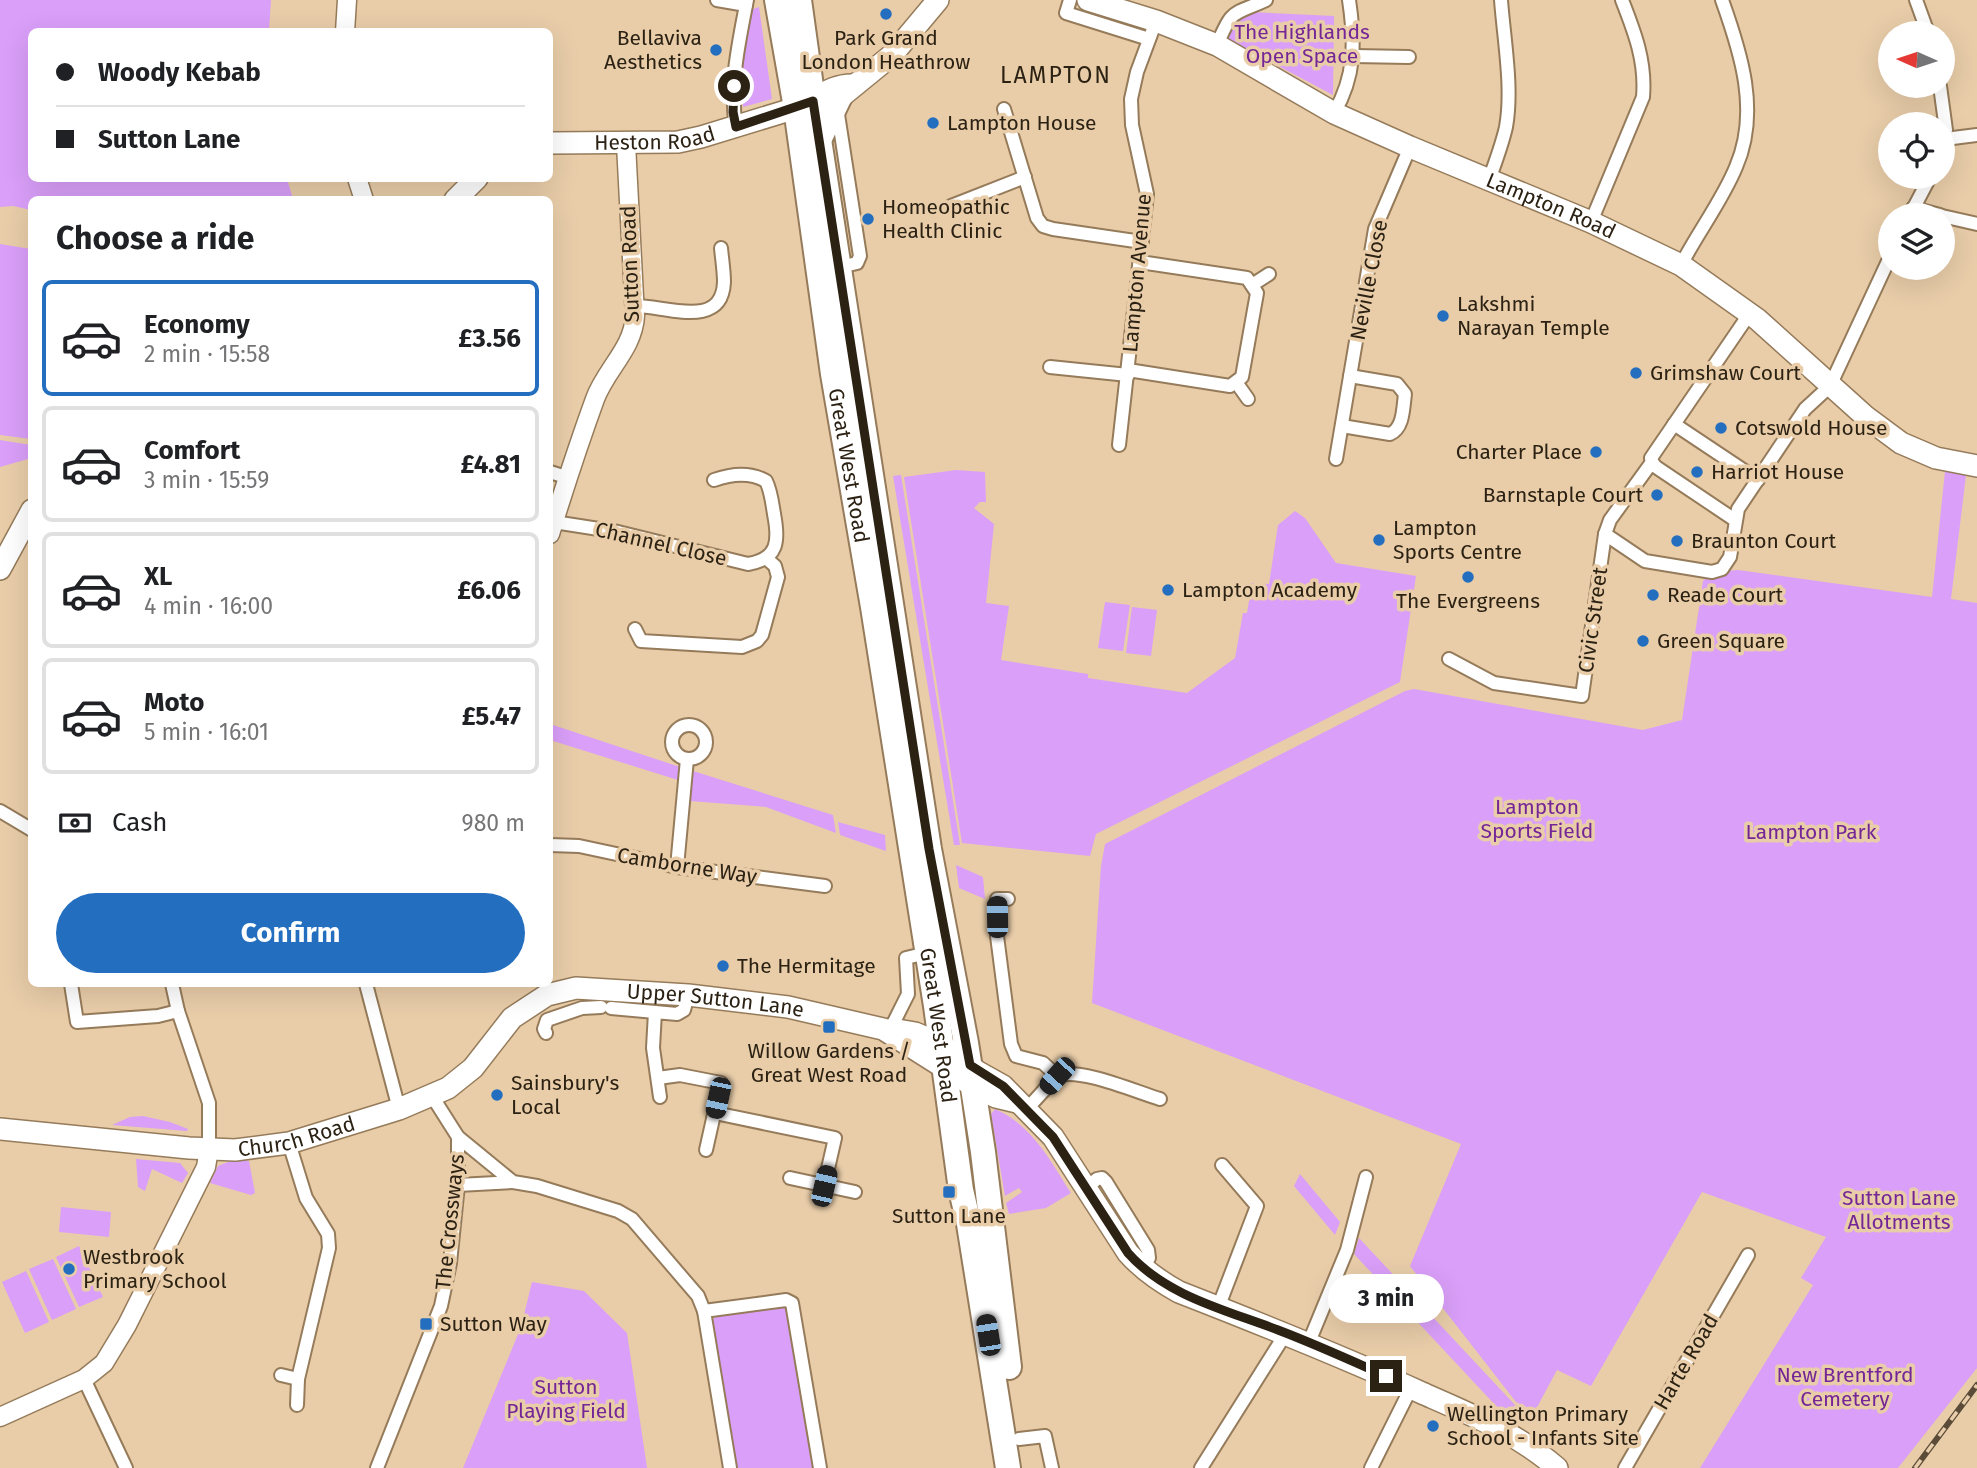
<!DOCTYPE html>
<meta charset="utf-8">
<style>
:root{--surface:#fff;--page:#f2f2f2;--text:#202124;--muted:#757577;--line:#e0e0e0;--accent:#236ebe}
body{margin:0;font-family:"Fira Sans",sans-serif;background:var(--page);color:var(--text);height:100vh;display:flex;flex-direction:column;font-size:26px;white-space:nowrap}
*{box-sizing:border-box;margin:0}
p{font-size:23px;color:var(--muted)}
.icon{flex:none;width:38px;height:38px;fill:none;stroke:currentColor;stroke-width:2;stroke-linecap:round;stroke-linejoin:round}
.map{position:relative;flex:1;overflow:hidden}
.panel{position:absolute;left:28px;top:196px;width:525px;height:791px;display:flex;flex-direction:column;background:var(--surface);border-radius:10px;box-shadow:0 7px 28px #0002}
.panel>*{flex:none}
.guide{position:absolute;left:28px;top:28px;width:525px;height:154px;border-radius:10px;box-shadow:0 7px 28px #0002;display:grid;align-content:center;height:154px;padding:0 28px;background:var(--surface)}
.needle{width:46px;rotate:273deg}
.controls{position:absolute;left:1878px;top:21px;display:grid;gap:14px}
.controls a{display:grid;place-items:center;width:77px;height:77px;border-radius:50%;background:var(--surface);box-shadow:0 7px 28px #0002;font-size:35px}
.end{position:absolute;width:32px;height:32px;margin:-16px;border:9px solid #2c2214;background:#fff;box-shadow:0 0 0 4px #fff}
.from{border-radius:50%}
.bubble{position:absolute;height:49px;border-radius:24px;background:var(--surface);box-shadow:0 7px 28px #0002;font-size:23px;font-weight:700;line-height:49px;text-align:center}
.car{position:absolute;width:21px;height:42px;margin:-21px -10px;border-radius:9px;box-shadow:0 0 5px 2px #0007;background:linear-gradient(#222 24%,#8ab4d8 0 40%,#222 0 76%,#8ab4d8 0 86%,#222 0)}
.guide b{display:flex;align-items:center;gap:24px;height:66px;font-size:26px}
.guide b+b{border-top:2px solid var(--line)}
.guide i{width:18px;height:18px;background:var(--text)}
ul{padding:0;list-style:none}
li{display:flex;align-items:center;gap:21px;height:116px;margin:0 14px 10px;padding:0 14px;border:4px solid var(--line);border-radius:10px}
li div{flex:1}
li b{display:block;font-size:26px}
li em{font-style:normal;font-weight:700}
li.on{border-color:var(--accent)}
li>.icon{width:63px;height:63px;stroke-width:1.5}
h2{padding:0 28px;font-size:32px;line-height:84px}
.pay{display:flex;align-items:center;gap:18px;height:77px;padding:0 28px;font-size:26px}
.pay p{margin-inline-start:auto}
.action{display:flex;gap:14px;margin-top:auto;padding:14px 28px}
.action a{flex:1;height:80px;border-radius:42px;background:var(--accent);color:#fff;font-size:28px;font-weight:700;line-height:80px;text-align:center}
.map>svg:first-child{display:block}
</style>
<div class="map">
<svg width="1977" height="1468" viewBox="0 0 1977 1468">
<rect width="100%" height="100%" fill="#e9cda9"/>
<!-- green -->
<g fill="#da9ff9">
<path d="M 0,0 L 271,0 L 269,31 L 32,32 L 32,178 L 287,179 L 293,199 L 32,200 L 31,210 L 13,206 L 0,207 Z"/>
<path d="M 759,7 L 772,99 L 743,107 C 741,67 742,48 753,9 Z"/>
<path d="M 1250,12 L 1334,16 L 1333,95 L 1224,37 L 1230,24 Z"/>
<path d="M 0,244 L 31,249 L 31,439 L 0,435 Z"/>
<path d="M 0,440 L 31,445 L 31,462 L 28,459 L 0,467 Z"/>
<path d="M 956,470 L 985,472 L 986,502 L 980,502 L 974,508 L 994,524 L 986,603 L 1009,606 L 1001,660 L 1088,674 L 1088,678 L 1187,693 L 1235,658 L 1243,613 L 1247,613 L 1252,583 L 1269,584 L 1278,525 L 1295,511 L 1305,518 L 1336,563 L 1416,576 L 1400,682 L 1096,834 L 1090,856 L 962,843 L 904,477 Z"/>
<path d="M 1945,471 L 1966,475 L 1951,599 L 1977,603 L 1977,1368 L 1898,1468 L 1700,1468 L 1813,1285 L 1801,1278 L 1826,1237 L 1702,1192 L 1591,1386 L 1557,1370 L 1535,1411 L 1516,1402 L 1410,1266 L 1461,1144 L 1092,1003 L 1101,866 L 1105,844 L 1405,691 L 1414,689 L 1643,730 L 1682,720 L 1703,581 L 1712,572 L 1738,570 L 1932,597 Z"/>
<path d="M 901,475 L 960,845 L 954,845 L 893,476 Z"/>
<path d="M 1105,602 L 1130,605 L 1123,651 L 1098,648 Z"/>
<path d="M 1132,607 L 1157,610 L 1151,656 L 1126,653 Z"/>
<path d="M 550,724 L 680,767 L 678,780 L 550,740 Z"/>
<path d="M 693,771 L 833,815 L 836,833 L 766,807 L 690,801 Z"/>
<path d="M 838,822 L 885,835 L 886,851 L 840,835 Z"/>
<path d="M 956,865 L 983,877 L 985,899 L 959,888 Z"/>
<path d="M 995,1109 C 1032,1125 1050,1160 1071,1193 L 1046,1208 L 1009,1214 L 1006,1203 L 1022,1192 L 1019,1188 L 1005,1196 L 991,1114 Z"/>
<path d="M 143,1116 L 170,1122 L 188,1129 L 187,1131 L 112,1125 L 130,1117 Z"/>
<path d="M 136,1159 L 180,1163 L 188,1173 L 182,1183 L 152,1169 L 145,1191 L 138,1187 Z"/>
<path d="M 233,1160 L 249,1161 L 255,1193 L 251,1195 L 210,1183 L 218,1166 Z"/>
<path d="M 1300,1174 L 1340,1222 L 1335,1235 L 1294,1186 Z"/>
<path d="M 61,1207 L 111,1212 L 109,1237 L 59,1232 Z"/>
<path d="M 1359,1238 L 1529,1420 L 1497,1407 L 1354,1254 Z"/>
<path d="M 79,1246 L 103,1297 L 79,1307 L 56,1257 Z"/>
<path d="M 53,1259 L 76,1309 L 52,1320 L 29,1269 Z"/>
<path d="M 26,1271 L 49,1322 L 25,1333 L 2,1282 Z"/>
<path d="M 532,1282 L 584,1291 L 627,1333 L 647,1468 L 463,1468 L 521,1327 Z"/>
<path d="M 784,1306 L 788,1310 L 814,1468 L 734,1468 L 711,1322 L 718,1314 Z"/>
</g>
<g fill="none" stroke-linecap="round" stroke-linejoin="round">
<!-- street casing -->
<g stroke="#957b5a" stroke-width="16">
<g id="street">
<path d="M 717,0 L 746,5"/>
<path d="M 1070,0 L 1066,13 L 1149,39"/>
<path d="M 1916,0 L 1928,33"/>
<path d="M 1217,45 C 1233,7 1232,16 1266,0"/>
<path d="M 1354,56 L 1409,57"/>
<path d="M 1940,86 L 1946,130 L 1942,148"/>
<path d="M 837,108 L 860,256 L 857,263 L 840,267"/>
<path d="M 1004,109 L 1037,218 L 1043,226 L 1053,229 L 1142,242"/>
<path d="M 1334,113 C 1356,76 1355,40 1349,0"/>
<path d="M 736,127 C 729,84 739,42 747,0"/>
<path d="M 1945,139 L 1977,135"/>
<path d="M 1489,180 C 1495,163 1502,145 1506,127 C 1513,88 1504,40 1501,0"/>
<path d="M 951,206 L 1025,177"/>
<path d="M 1913,208 L 1940,215"/>
<path d="M 1910,215 L 1930,177"/>
<path d="M 1942,216 L 1977,224"/>
<path d="M 1591,222 L 1643,97 C 1646,62 1635,33 1622,0"/>
<path d="M 1681,265 C 1698,232 1722,201 1736,167 C 1760,112 1741,53 1722,0"/>
<path d="M 1252,285 L 1269,274"/>
<path d="M 635,306 C 663,305 722,331 724,282 C 724,271 722,259 721,248"/>
<path d="M 1050,367 L 1128,375"/>
<path d="M 1128,370 L 1230,386 L 1242,377 L 1257,293 L 1247,278 L 1140,262"/>
<path d="M 1236,382 L 1248,399"/>
<path d="M 1674,424 L 1758,480"/>
<path d="M 1342,426 L 1390,434 C 1404,428 1403,407 1405,394 L 1397,384 L 1350,376"/>
<path d="M 1119,445 L 1147,194 L 1132,125 L 1131,99 L 1137,72 L 1156,21"/>
<path d="M 1336,459 L 1375,229 L 1410,147"/>
<path d="M 550,472 L 569,478"/>
<path d="M 1735,520 L 1656,467 L 1652,462 L 1651,458 L 1750,313"/>
<path d="M 554,522 L 618,532 L 748,564 C 779,559 779,540 774,514 C 772,502 771,491 766,481 C 750,472 731,474 714,480"/>
<path d="M 1605,534 L 1645,561 L 1712,572 L 1722,569 L 1730,557 L 1738,509 L 1805,409 L 1830,386 L 1890,257"/>
<path d="M 635,629 L 641,641 L 742,647 L 757,641 L 762,635 L 778,577 L 775,566 L 767,559"/>
<path d="M 1449,659 L 1494,683 L 1582,696 L 1605,534 L 1610,520 L 1652,462"/>
<circle cx="689" cy="742" r="17"/>
<path d="M 0,811 L 32,830"/>
<path d="M 550,845 L 579,846 L 677,867 L 825,886"/>
<path d="M 677,867 L 687,759"/>
<path d="M 1008,899 L 997,899 L 997,936 L 1011,1044 L 1016,1056 L 1043,1063 L 1057,1076"/>
<path d="M 71,984 L 77,1022 L 158,1016 L 178,1011"/>
<path d="M 172,984 L 178,1011 L 209,1103 L 209,1149"/>
<path d="M 366,984 L 399,1109"/>
<path d="M 611,1008 L 655,1012"/>
<path d="M 889,1032 L 908,994 L 906,958 L 927,953"/>
<path d="M 546,1033 L 544,1029 L 547,1020 L 582,1008 L 601,1007"/>
<path d="M 658,1078 L 680,1075 L 721,1083 L 706,1150"/>
<path d="M 660,1097 L 653,1048 L 655,1012 L 677,1014 L 684,1010 L 688,995"/>
<path d="M 1026,1110 L 1057,1076 C 1080,1067 1136,1092 1160,1099"/>
<path d="M 715,1113 L 835,1138 L 824,1186"/>
<path d="M 458,1137 L 513,1182 L 537,1186 L 618,1211 L 632,1219 L 698,1296 L 704,1311"/>
<path d="M 289,1143 L 306,1198 L 328,1234 L 329,1248 L 298,1379 L 297,1405"/>
<path d="M 790,1178 L 855,1192"/>
<path d="M 458,1185 L 513,1182"/>
<path d="M 1086,1188 L 1097,1179 L 1102,1178 L 1106,1182 L 1148,1250 L 1149,1258 L 1142,1269"/>
<path d="M 1218,1308 L 1257,1206 L 1222,1165"/>
<path d="M 1309,1342 L 1347,1250 L 1366,1177"/>
<path d="M 281,1375 L 298,1379"/>
<path d="M 84,1379 L 126,1468"/>
<path d="M 1019,1439 L 1045,1436 L 1052,1468"/>
<path d="M 377,1468 L 441,1306 L 450,1263 L 458,1185 L 458,1137 L 432,1096"/>
<path d="M 730,1468 L 704,1311 L 786,1300 L 792,1303 L 820,1468"/>
<path d="M 1201,1468 L 1286,1333"/>
<path d="M 1371,1468 L 1411,1388"/>
<path d="M 1625,1468 L 1748,1255"/>
</g>
</g>
<!-- secondary casing -->
<g stroke="#957b5a" stroke-width="21">
<g id="secondary">
<path d="M 345,32 L 347,0"/>
<path d="M 357,178 L 364,200"/>
<path d="M 550,534 C 564,489 579,443 595,399 C 606,369 633,349 635,316 L 626,144"/>
<path d="M 0,1417 L 84,1379 L 104,1363 L 127,1325 L 206,1167 L 209,1149"/>
</g>
</g>
<!-- primary casing -->
<g stroke="#957b5a" stroke-width="24">
<g id="primary">
<path id="s1" d="M 1088,0 L 1156,21 L 1217,45 L 1334,113 L 1410,147 L 1591,222 L 1681,265 L 1757,319 L 1866,417 L 1901,443 L 1936,458 L 1977,466"/>
<path d="M 843,95 L 892,55 L 938,0"/>
<path id="s2" d="M 550,143 L 678,142 L 701,137 L 796,108 C 817,99 831,84 854,85"/>
<path d="M 455,200 L 477,178"/>
<path d="M 0,569 L 32,510"/>
<path d="M 892,1029 L 915,1033 L 941,1044 L 978,1072 L 1003,1086 L 1053,1137 L 1128,1253 C 1143,1270 1159,1281 1179,1292 C 1261,1324 1342,1356 1422,1393 C 1470,1414 1517,1433 1557,1468"/>
<path id="s3" d="M 0,1129 L 189,1148 L 235,1150 L 289,1143 L 399,1109 L 448,1088 L 473,1068 L 512,1018 L 547,995 L 576,988 L 688,995 L 788,1007 L 883,1029 L 973,1086 L 996,1097 L 1017,1102"/>
</g>
</g>
<!-- highway casing -->
<g stroke="#957b5a" stroke-width="28">
<g id="highway">
<path id="s4" d="M 777,0 L 796,108 L 833,374 L 873,607 L 936,1006 L 961,1190 L 969,1224 L 1008,1468"/>
<path d="M 799,0 L 813,101 L 929,849 L 966,1043 L 983,1152 L 1009,1367"/>
<path d="M 819,140 L 840,96"/>
</g>
</g>
<!-- street -->
<use href="#street" stroke="#fff" stroke-width="12"/>
<!-- secondary -->
<use href="#secondary" stroke="#fff" stroke-width="18"/>
<!-- primary -->
<use href="#primary" stroke="#fff" stroke-width="21"/>
<!-- highway -->
<use href="#highway" stroke="#fff" stroke-width="24"/>
<!-- rail casing -->
<g stroke="#5a4c39" stroke-width="6">
<path id="rail" d="M 1915,1468 L 1977,1385"/>
</g>
<!-- rail -->
<use href="#rail" stroke="#e9cda9" stroke-width="3.5" stroke-dasharray="10" stroke-linecap="butt"/>
</g>
<g fill="none" stroke-linecap="round" stroke-linejoin="round">
<!-- route -->
<path stroke="#2c2214" stroke-width="9" d="M 734,86 L 733,112 L 736,127 L 813,101 L 929,849 L 970,1065 L 1003,1086 L 1053,1137 L 1128,1253 C 1166,1296 1226,1310 1278,1330 C 1315,1344 1350,1360 1386,1376"/>
</g>
<!-- markers -->
<g fill="#236ebe" stroke="#e9cda9" stroke-width="2.5">
<circle cx="886" cy="14" r="7"/>
<circle cx="716" cy="50" r="7"/>
<circle cx="933" cy="123" r="7"/>
<circle cx="868" cy="219" r="7"/>
<circle cx="1443" cy="316" r="7"/>
<circle cx="1636" cy="373" r="7"/>
<circle cx="1721" cy="428" r="7"/>
<circle cx="1596" cy="452" r="7"/>
<circle cx="1697" cy="472" r="7"/>
<circle cx="1657" cy="495" r="7"/>
<circle cx="1379" cy="540" r="7"/>
<circle cx="1677" cy="541" r="7"/>
<circle cx="1468" cy="577" r="7"/>
<circle cx="1168" cy="590" r="7"/>
<circle cx="1653" cy="595" r="7"/>
<circle cx="1643" cy="641" r="7"/>
<circle cx="723" cy="966" r="7"/>
<rect x="822" y="1020" width="14" height="14" rx="3.5"/>
<circle cx="497" cy="1095" r="7"/>
<rect x="942" y="1185" width="14" height="14" rx="3.5"/>
<circle cx="69" cy="1269" r="7"/>
<rect x="419" y="1317" width="14" height="14" rx="3.5"/>
<circle cx="1433" cy="1426" r="7"/>
</g>
<g text-anchor="middle" stroke-width="7" stroke-linejoin="round" paint-order="stroke">
<!-- park labels -->
<g font-size="21" fill="#742596" stroke="#e9cda9">
<text x="1302" y="39">The Highlands<tspan x="1302" dy="24">Open Space</tspan></text>
<text x="1537" y="814">Lampton<tspan x="1537" dy="24">Sports Field</tspan></text>
<text x="1811" y="839">Lampton Park</text>
<text x="1899" y="1205">Sutton Lane<tspan x="1899" dy="24">Allotments</tspan></text>
<text x="1845" y="1382">New Brentford<tspan x="1845" dy="24">Cemetery</tspan></text>
<text x="566" y="1394">Sutton<tspan x="566" dy="24">Playing Field</tspan></text>
</g>
<!-- poi labels -->
<g font-size="21" fill="#2c2214" stroke="#e9cda9" text-anchor="start">
<text x="702" y="45" text-anchor="end">Bellaviva<tspan x="702" dy="24">Aesthetics</tspan></text>
<text x="886" y="45" text-anchor="middle">Park Grand<tspan x="886" dy="24">London Heathrow</tspan></text>
<text x="947" y="130">Lampton House</text>
<text x="882" y="214">Homeopathic<tspan x="882" dy="24">Health Clinic</tspan></text>
<text x="1457" y="311">Lakshmi<tspan x="1457" dy="24">Narayan Temple</tspan></text>
<text x="1650" y="380">Grimshaw Court</text>
<text x="1735" y="435">Cotswold House</text>
<text x="1582" y="459" text-anchor="end">Charter Place</text>
<text x="1711" y="479">Harriot House</text>
<text x="1643" y="502" text-anchor="end">Barnstaple Court</text>
<text x="1393" y="535">Lampton<tspan x="1393" dy="24">Sports Centre</tspan></text>
<text x="1691" y="548">Braunton Court</text>
<text x="1182" y="597">Lampton Academy</text>
<text x="1667" y="602">Reade Court</text>
<text x="1468" y="608" text-anchor="middle">The Evergreens</text>
<text x="1657" y="648">Green Square</text>
<text x="737" y="973">The Hermitage</text>
<text x="829" y="1058" text-anchor="middle">Willow Gardens /<tspan x="829" dy="24">Great West Road</tspan></text>
<text x="511" y="1090">Sainsbury's<tspan x="511" dy="24">Local</tspan></text>
<text x="949" y="1223" text-anchor="middle">Sutton Lane</text>
<text x="83" y="1264">Westbrook<tspan x="83" dy="24">Primary School</tspan></text>
<text x="440" y="1331">Sutton Way</text>
<text x="1447" y="1421">Wellington Primary<tspan x="1447" dy="24">School - Infants Site</tspan></text>
</g>
<!-- street labels -->
<g font-size="21" fill="#2c2214" stroke="#e9cda9">
<text dy="7" stroke="none"><textPath href="#s2" startOffset="105">Heston Road</textPath></text>
<text dy="7" stroke="none"><textPath href="#s1" startOffset="508">Lampton Road</textPath></text>
<text transform="translate(630 264) rotate(-92)" y="7">Sutton Road</text>
<text transform="translate(1137 273) rotate(-85)" y="7">Lampton Avenue</text>
<text transform="translate(1369 280) rotate(-79)" y="7">Neville Close</text>
<text dy="7" stroke="none"><textPath href="#s4" startOffset="471">Great West Road</textPath></text>
<text transform="translate(661 544) rotate(13)" y="7">Channel Close</text>
<text transform="translate(1593 620) rotate(-82)" y="7">Civic Street</text>
<text transform="translate(687 866) rotate(9)" y="7">Camborne Way</text>
<text dy="7" stroke="none"><textPath href="#s3" startOffset="766">Upper Sutton Lane</textPath></text>
<text dy="7" stroke="none"><textPath href="#s4" startOffset="1038">Great West Road</textPath></text>
<text dy="7" stroke="none"><textPath href="#s3" startOffset="299">Church Road</textPath></text>
<text transform="translate(450 1222) rotate(-84)" y="7">The Crossways</text>
<text transform="translate(1686 1362) rotate(-60)" y="7">Harte Road</text>
</g>
<!-- neighbourhood labels -->
<g font-size="23" letter-spacing="2" fill="#2c2214" stroke="#e9cda9">
<text x="1056" y="83">LAMPTON</text>
</g>
</g>
</svg>
<div class="controls">
<a><svg class="needle" viewBox="-14 -14 28 28"><path d="M0-13l5 13h-10z" fill="#e53935"/><path d="M0 13l5-13h-10z" fill="#757577"/></svg></a>
<a><svg class="icon" aria-label="locate" viewBox="0 0 24 24"><circle cx="12" cy="12" r="6"/><path d="M12 2v4M12 18v4M2 12h4M18 12h4"/></svg></a>
<a><svg class="icon" aria-label="layers" viewBox="0 0 24 24"><path d="M12 4l9 5-9 5-9-5zM3 14l9 5 9-5"/></svg></a>
</div>
<i class="end from" style="left:734px;top:86px"></i>
<i class="end" style="left:1386px;top:1376px"></i>
<div class="bubble" style="left:1328px;top:1274px;width:116px">3 min</div>
<i class="car" style="left:997px;top:917px;rotate:359deg"></i>
<i class="car" style="left:1057px;top:1076px;rotate:222deg"></i>
<i class="car" style="left:718px;top:1098px;rotate:192deg"></i>
<i class="car" style="left:824px;top:1186px;rotate:13deg"></i>
<i class="car" style="left:988px;top:1335px;rotate:351deg"></i>
<div class="guide">
<b><i class="from"></i>Woody Kebab</b>
<b><i></i>Sutton Lane</b>
</div>
<section class="panel">
<h2>Choose a ride</h2>
<ul>
<li class="on"><svg class="icon" aria-label="car" viewBox="0 0 24 24"><path d="M5 17H2v-5l4-1 3-4h7l3 4 3 1v5h-3M9 17h6M6 11h13"/><circle cx="7" cy="17" r="2"/><circle cx="17" cy="17" r="2"/></svg><div><b>Economy</b><p>2 min · 15:58</p></div><em>£3.56</em></li>
<li><svg class="icon" aria-label="car" viewBox="0 0 24 24"><path d="M5 17H2v-5l4-1 3-4h7l3 4 3 1v5h-3M9 17h6M6 11h13"/><circle cx="7" cy="17" r="2"/><circle cx="17" cy="17" r="2"/></svg><div><b>Comfort</b><p>3 min · 15:59</p></div><em>£4.81</em></li>
<li><svg class="icon" aria-label="car" viewBox="0 0 24 24"><path d="M5 17H2v-5l4-1 3-4h7l3 4 3 1v5h-3M9 17h6M6 11h13"/><circle cx="7" cy="17" r="2"/><circle cx="17" cy="17" r="2"/></svg><div><b>XL</b><p>4 min · 16:00</p></div><em>£6.06</em></li>
<li><svg class="icon" aria-label="car" viewBox="0 0 24 24"><path d="M5 17H2v-5l4-1 3-4h7l3 4 3 1v5h-3M9 17h6M6 11h13"/><circle cx="7" cy="17" r="2"/><circle cx="17" cy="17" r="2"/></svg><div><b>Moto</b><p>5 min · 16:01</p></div><em>£5.47</em></li>
</ul>
<div class="pay"><svg class="icon" aria-label="cash" viewBox="0 0 24 24"><path d="M3 7h18v10H3z"/><circle cx="12" cy="12" r="2"/></svg>Cash<p>980 m</p></div>
<div class="action"><a>Confirm</a></div>
</section>
</div>
